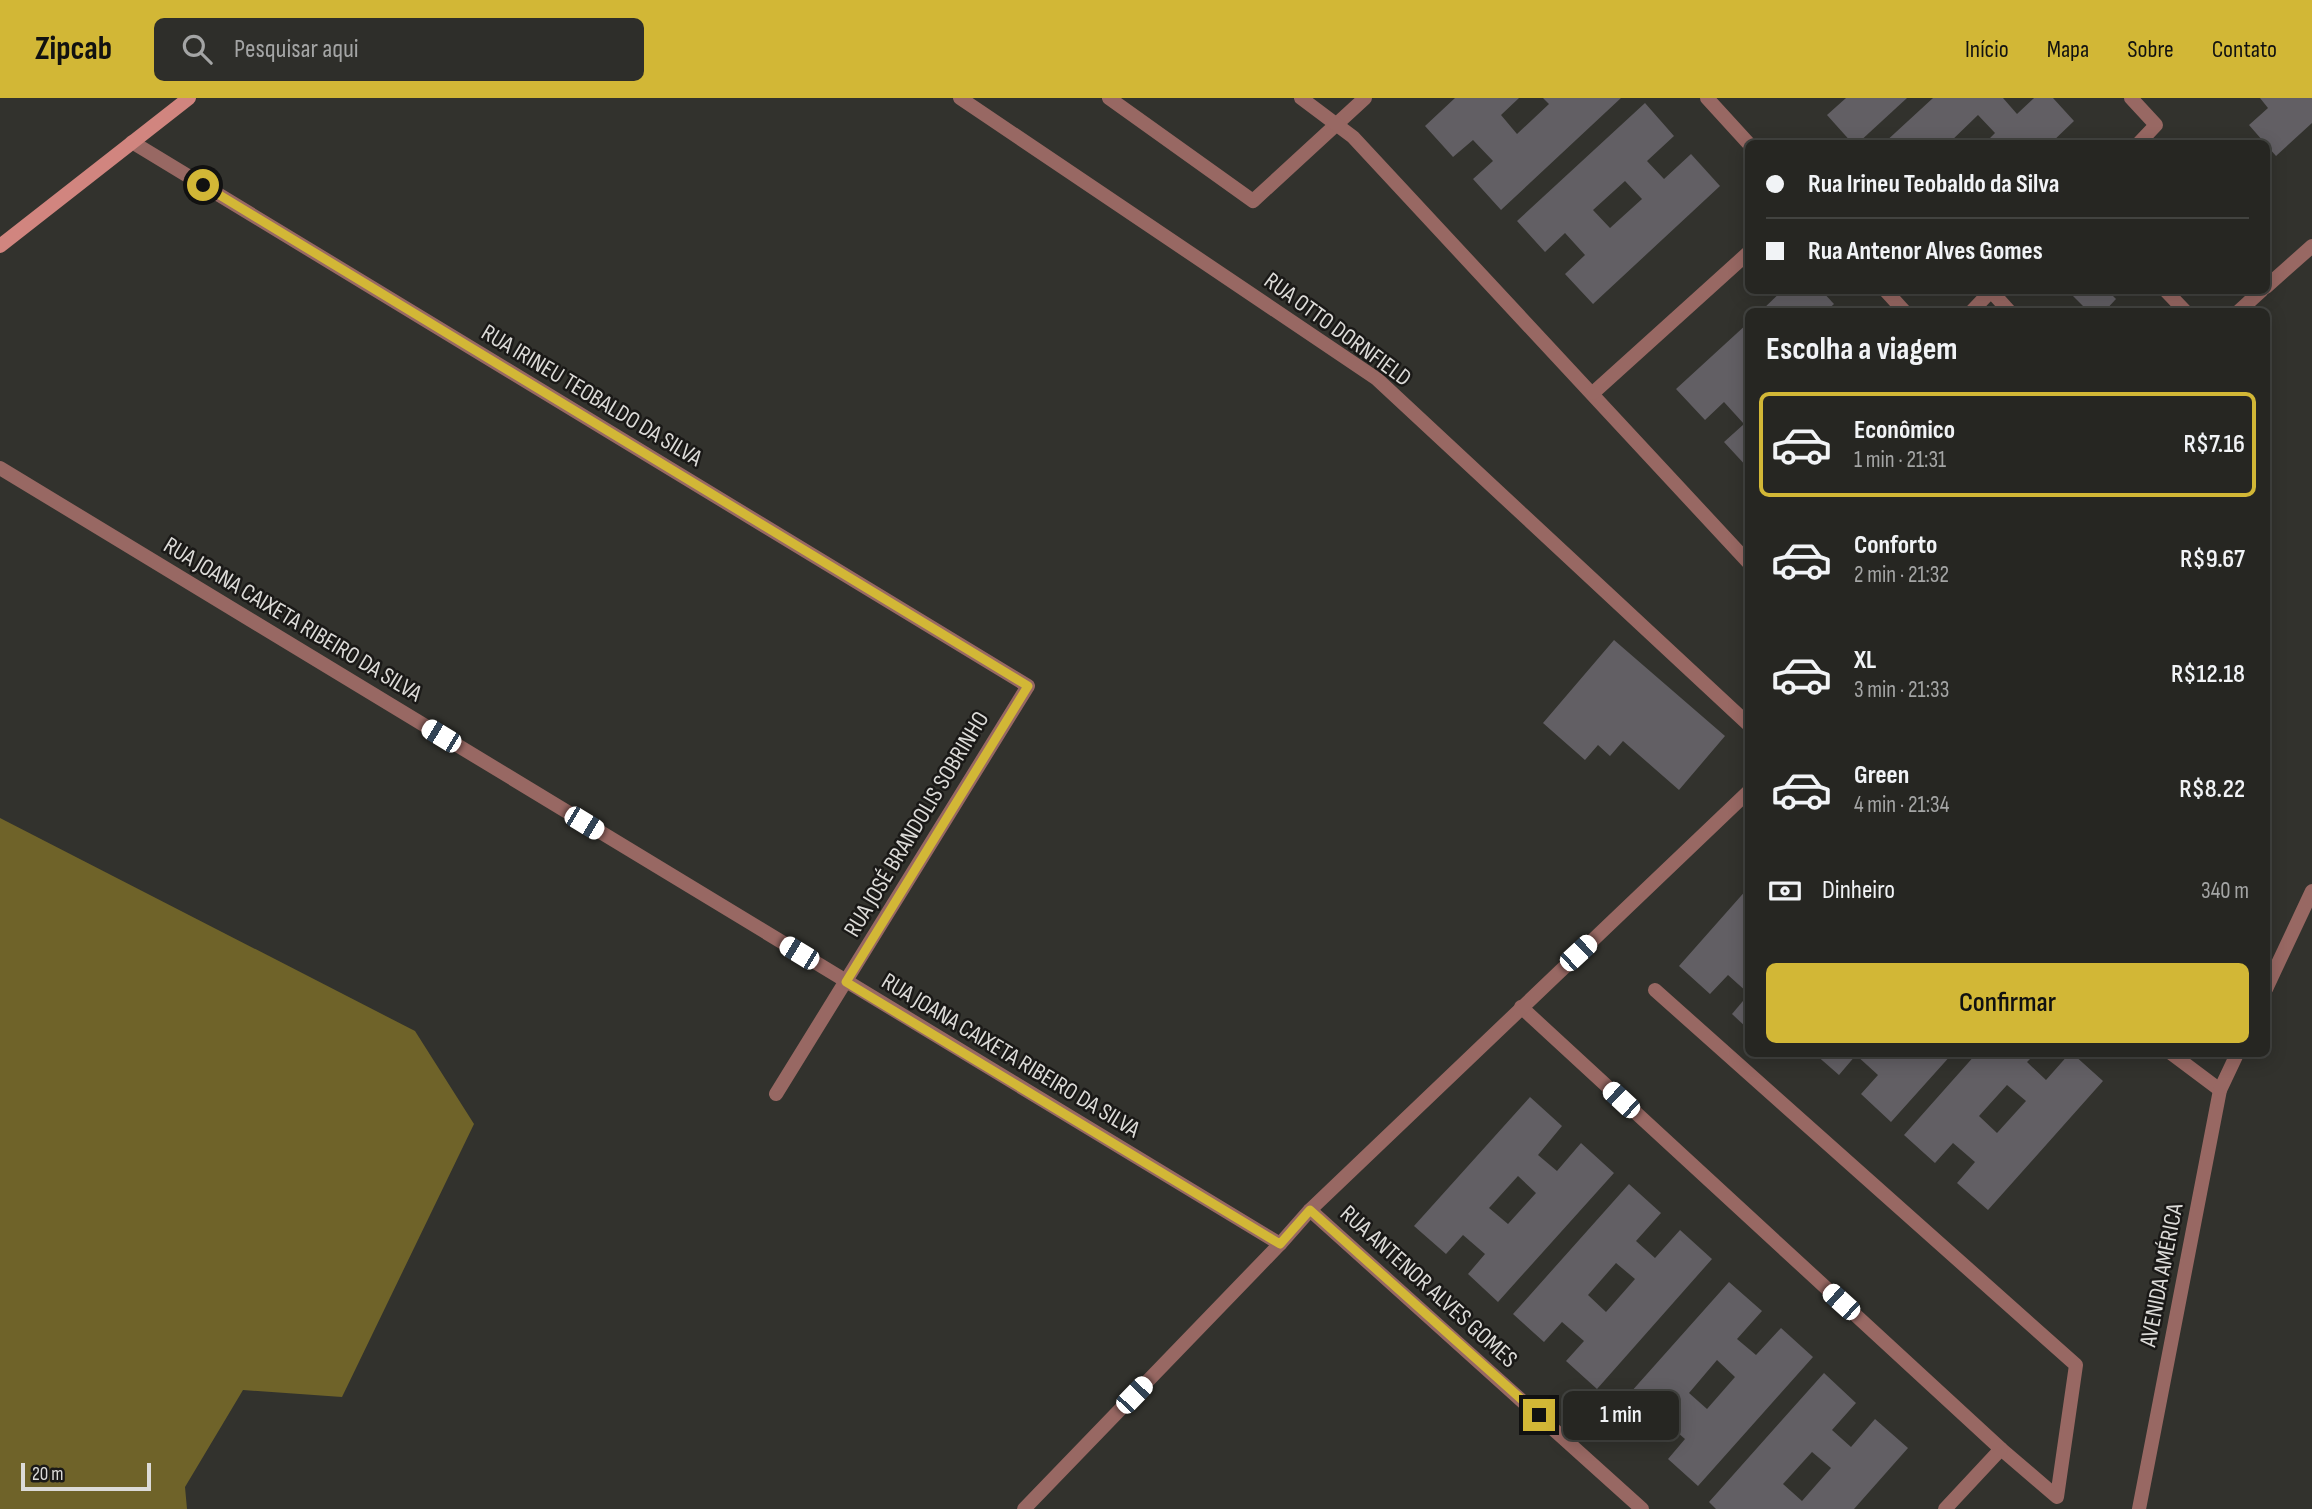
<!DOCTYPE html>
<html lang="pt">
<meta charset="utf-8">
<style>
:root{--surface:#262622;--page:#2e2e2a;--text:#f1f3f6;--muted:#a4a5a5;--line:#424340;--accent:#d2b736}
body{margin:0;font-family:"Sofia Sans Condensed",sans-serif;background:var(--page);color:var(--text);height:100vh;display:flex;flex-direction:column;font-size:26px;white-space:nowrap}
*{box-sizing:border-box;margin:0}
p{font-size:23px;color:var(--muted)}
.icon{flex:none;width:38px;height:38px;fill:none;stroke:currentColor;stroke-width:2;stroke-linecap:round;stroke-linejoin:round}
.map{position:relative;flex:1;overflow:hidden}
.drawer{position:absolute;left:1745px;top:210px;width:525px;height:749px;display:flex;flex-direction:column;background:var(--surface);border-radius:10px;box-shadow:0 4px 18px #0003,0 0 0 2px var(--line)}
.drawer>*{flex:none}
.guide{position:absolute;left:1745px;top:42px;width:525px;height:154px;border-radius:10px;box-shadow:0 4px 18px #0003,0 0 0 2px var(--line);display:grid;align-content:center;height:154px;padding:0 21px;background:var(--surface)}
.scale{position:absolute;left:21px;bottom:18px;width:130px;box-sizing:border-box;padding-left:7px;border:4px solid #dcdbd8;border-top:0;font-size:19px;line-height:24px;white-space:nowrap;color:#dcdbd8;-webkit-text-stroke:5px #1a1917;paint-order:stroke}
.end{position:absolute;width:32px;height:32px;margin:-16px;border:9px solid #d2b736;background:#111;box-shadow:0 0 0 4px #111}
.from{border-radius:50%}
.bubble{position:absolute;height:49px;border-radius:10px;background:var(--surface);box-shadow:0 4px 18px #0003,0 0 0 2px var(--line);font-size:23px;font-weight:600;line-height:49px;text-align:center}
.car{position:absolute;width:21px;height:42px;margin:-21px -10px;border-radius:9px;box-shadow:0 0 5px 2px #0007;background:linear-gradient(#fff 24%,#345 0 40%,#fff 0 76%,#345 0 86%,#fff 0)}
.guide b{display:flex;align-items:center;gap:24px;height:66px;font-size:26px}
.guide b+b{border-top:2px solid var(--line)}
.guide i{width:18px;height:18px;background:var(--text)}
ul{padding:0;list-style:none}
li{display:flex;align-items:center;gap:21px;height:105px;margin:0 14px 10px;padding:0 7px;border:4px solid transparent;border-radius:10px}
li div{flex:1}
li b{display:block;font-size:26px}
li em{font-style:normal;font-weight:600}
li.active{border-color:var(--accent)}
li>.icon{width:63px;height:63px;stroke-width:1.5}
h2{padding:0 21px;font-size:32px;line-height:84px}
.pay{display:flex;align-items:center;gap:18px;height:77px;padding:0 21px;font-size:26px}
.pay p{margin-inline-start:auto}
.button{display:flex;gap:14px;margin-top:auto;padding:14px 21px}
.button a{flex:1;height:80px;border-radius:10px;background:var(--accent);color:#111;font-size:28px;font-weight:600;line-height:80px;text-align:center}
header{display:flex;align-items:center;gap:42px;box-sizing:border-box;height:98px;padding:0 35px;background:var(--accent);color:#111}
header strong{font-size:33px}
nav{display:flex;gap:38px;margin-inline-start:auto;font-size:24px}
.search{width:490px;height:63px;background:var(--page);display:flex;align-items:center;gap:18px;box-sizing:border-box;padding:0 24px;border-radius:10px;color:var(--muted);font-size:26px}
.map>svg:first-child{display:block}
</style>
<header>
<strong>Zipcab</strong>
<div class="search"><svg class="icon" aria-label="search" viewBox="0 0 24 24"><circle cx="10" cy="10" r="6"/><path d="M15 15l6 6"/></svg>Pesquisar aqui</div>
<nav><a>Início</a><a>Mapa</a><a>Sobre</a><a>Contato</a></nav>
</header>
<div class="map">
<svg width="2312" height="1411" viewBox="0 0 2312 1411">
<rect width="100%" height="100%" fill="#32322d"/>
<!-- forest -->
<path fill="#6f6329" d="M 0,720 L 415,933 L 474,1026 L 342,1299 L 243,1292 L 185,1389 L 187,1411 L 0,1411 Z"/>
<!-- building -->
<g fill="#625f64" fill-rule="evenodd">
<path d="M 1455,0 L 1519,0 L 1501,17 L 1517,36 L 1549,6 L 1543,0 L 1621,0 L 1501,112 L 1473,81 L 1493,63 L 1473,42 L 1453,59 L 1425,28 Z"/>
<path d="M 1846,0 L 1907,0 L 1857,46 L 1853,46 L 1827,17 Z"/>
<path d="M 1933,0 L 2003,0 L 2017,16 L 2034,0 L 2053,0 L 2074,23 L 2050,46 L 1984,46 L 1995,35 L 1978,17 L 1948,46 L 1883,46 Z"/>
<path d="M 2260,0 L 2312,0 L 2312,25 L 2276,58 L 2249,27 L 2268,10 Z"/>
<path d="M 1645,5 L 1674,38 L 1647,63 L 1664,81 L 1691,56 L 1720,88 L 1593,206 L 1565,176 L 1585,157 L 1565,135 L 1545,154 L 1517,123 ZM 1625,83 L 1642,101 L 1610,130 L 1593,112 Z"/>
<path d="M 1783,192 L 1821,192 L 1834,206 L 1825,214 L 1760,214 Z"/>
<path d="M 2067,192 L 2107,192 L 2116,201 L 2104,214 L 2089,214 Z"/>
<path d="M 1748,225 L 1748,370 L 1724,344 L 1744,326 L 1724,304 L 1705,322 L 1676,291 Z"/>
<path d="M 1614,542 L 1725,638 L 1679,692 L 1623,643 L 1610,658 L 1598,647 L 1585,662 L 1543,625 Z"/>
<path d="M 1748,790 L 1748,895 L 1728,877 L 1710,896 L 1679,868 Z"/>
<path d="M 1748,897 L 1748,931 L 1732,916 Z"/>
<path d="M 1815,956 L 1952,956 L 1891,1024 L 1861,996 L 1878,977 L 1856,957 L 1839,977 Z"/>
<path d="M 1976,956 L 2035,956 L 2027,964 L 2046,982 L 2069,956 L 2073,956 L 2103,983 L 1988,1112 L 1957,1085 L 1975,1064 L 1953,1045 L 1935,1065 L 1904,1037 ZM 2007,987 L 2026,1003 L 1997,1035 L 1979,1018 Z"/>
<path d="M 1530,999 L 1562,1028 L 1538,1057 L 1557,1073 L 1581,1045 L 1614,1075 L 1498,1204 L 1468,1176 L 1485,1156 L 1463,1137 L 1446,1156 L 1414,1128 ZM 1518,1078 L 1536,1095 L 1508,1126 L 1489,1110 Z"/>
<path d="M 1629,1086 L 1661,1115 L 1636,1143 L 1655,1160 L 1680,1132 L 1712,1161 L 1597,1291 L 1566,1263 L 1584,1243 L 1562,1224 L 1544,1244 L 1513,1216 ZM 1616,1165 L 1635,1181 L 1606,1214 L 1588,1197 Z"/>
<path d="M 1729,1184 L 1762,1213 L 1737,1241 L 1756,1257 L 1781,1230 L 1813,1259 L 1698,1388 L 1668,1361 L 1685,1341 L 1663,1322 L 1645,1341 L 1614,1313 ZM 1717,1262 L 1735,1279 L 1707,1311 L 1689,1295 Z"/>
<path d="M 1824,1275 L 1856,1305 L 1832,1332 L 1851,1349 L 1875,1321 L 1908,1350 L 1854,1411 L 1716,1411 L 1709,1404 ZM 1812,1354 L 1831,1370 L 1802,1403 L 1783,1386 Z"/>
</g>
<g fill="none" stroke-linecap="round" stroke-linejoin="round">
<!-- lane -->
<g stroke="#986863" stroke-width="14">
<path d="M 1655,892 L 2076,1267 L 2057,1399 L 2001,1351"/>
<path d="M 1521,909 L 2001,1351 L 1945,1411"/>
</g>
<!-- street -->
<g stroke="#986863" stroke-width="14">
<path d="M 960,0 L 1377,281 L 1748,626"/>
<path d="M 1109,0 L 1253,103 L 1365,0"/>
<path d="M 1301,0 L 1353,39 L 1748,464"/>
<path d="M 1707,0 L 1749,46"/>
<path d="M 2131,0 L 2156,27 L 2138,46"/>
<path d="M 132,44 L 1028,588 L 776,996"/>
<path d="M 2266,189 L 2312,148"/>
<path d="M 1885,192 L 1905,214"/>
<path d="M 2165,192 L 2186,214"/>
<path d="M 1991,193 L 2010,214"/>
<path d="M 1971,214 L 1992,192"/>
<path d="M 2238,214 L 2262,192"/>
<path d="M 1593,295 L 1748,155"/>
<path d="M 0,370 L 1280,1146"/>
<path d="M 2266,891 L 2312,793"/>
<path d="M 2172,956 L 2220,992"/>
<path d="M 1310,1112 L 1642,1411"/>
<path d="M 1024,1411 L 1280,1146 L 1310,1112 L 1748,694"/>
<path d="M 2139,1411 L 2220,992 L 2237,956"/>
</g>
<!-- secondary -->
<path stroke="#d1857f" stroke-width="14" d="M 0,148 L 189,0"/>
</g>
<g fill="none" stroke-linecap="round" stroke-linejoin="round">
<!-- route -->
<path stroke="#d2b736" stroke-width="9" d="M 203,87 L 1028,588 L 846,884 L 1280,1146 L 1310,1112 L 1539,1317"/>
</g>
<g text-anchor="middle" stroke-width="5" stroke-linejoin="round" paint-order="stroke">
<!-- street labels -->
<g font-size="24" fill="#dcdbd8" stroke="#1a1917">
<text transform="translate(1338 231) rotate(36)" y="8">RUA OTTO DORNFIELD</text>
<text transform="translate(592 297) rotate(31)" y="8">RUA IRINEU TEOBALDO DA SILVA</text>
<text transform="translate(293 521) rotate(31)" y="8">RUA JOANA CAIXETA RIBEIRO DA SILVA</text>
<text transform="translate(916 726) rotate(-59)" y="8">RUA JOSÉ BRANDOLIS SOBRINHO</text>
<text transform="translate(1011 957) rotate(31)" y="8">RUA JOANA CAIXETA RIBEIRO DA SILVA</text>
<text transform="translate(2161 1177) rotate(-79)" y="8">AVENIDA AMÉRICA</text>
<text transform="translate(1429 1188) rotate(42)" y="8">RUA ANTENOR ALVES GOMES</text>
</g>
</g>
</svg>
<div class="scale">20 m</div>
<i class="end from" style="left:203px;top:87px"></i>
<i class="end" style="left:1539px;top:1317px"></i>
<div class="bubble" style="left:1563px;top:1293px;width:116px">1 min</div>
<i class="car" style="left:441px;top:638px;rotate:301deg"></i>
<i class="car" style="left:584px;top:725px;rotate:121deg"></i>
<i class="car" style="left:799px;top:855px;rotate:301deg"></i>
<i class="car" style="left:1578px;top:855px;rotate:47deg"></i>
<i class="car" style="left:1621px;top:1002px;rotate:313deg"></i>
<i class="car" style="left:1841px;top:1204px;rotate:312deg"></i>
<i class="car" style="left:1134px;top:1297px;rotate:44deg"></i>
<div class="guide">
<b><i class="from"></i>Rua Irineu Teobaldo da Silva</b>
<b><i></i>Rua Antenor Alves Gomes</b>
</div>
<section class="drawer">
<h2>Escolha a viagem</h2>
<ul>
<li class="active"><svg class="icon" aria-label="car" viewBox="0 0 24 24"><path d="M5 17H2v-5l4-1 3-4h7l3 4 3 1v5h-3M9 17h6M6 11h13"/><circle cx="7" cy="17" r="2"/><circle cx="17" cy="17" r="2"/></svg><div><b>Econômico</b><p>1 min · 21:31</p></div><em>R$7.16</em></li>
<li><svg class="icon" aria-label="car" viewBox="0 0 24 24"><path d="M5 17H2v-5l4-1 3-4h7l3 4 3 1v5h-3M9 17h6M6 11h13"/><circle cx="7" cy="17" r="2"/><circle cx="17" cy="17" r="2"/></svg><div><b>Conforto</b><p>2 min · 21:32</p></div><em>R$9.67</em></li>
<li><svg class="icon" aria-label="car" viewBox="0 0 24 24"><path d="M5 17H2v-5l4-1 3-4h7l3 4 3 1v5h-3M9 17h6M6 11h13"/><circle cx="7" cy="17" r="2"/><circle cx="17" cy="17" r="2"/></svg><div><b>XL</b><p>3 min · 21:33</p></div><em>R$12.18</em></li>
<li><svg class="icon" aria-label="car" viewBox="0 0 24 24"><path d="M5 17H2v-5l4-1 3-4h7l3 4 3 1v5h-3M9 17h6M6 11h13"/><circle cx="7" cy="17" r="2"/><circle cx="17" cy="17" r="2"/></svg><div><b>Green</b><p>4 min · 21:34</p></div><em>R$8.22</em></li>
</ul>
<div class="pay"><svg class="icon" aria-label="cash" viewBox="0 0 24 24"><path d="M3 7h18v10H3z"/><circle cx="12" cy="12" r="2"/></svg>Dinheiro<p>340 m</p></div>
<div class="button"><a>Confirmar</a></div>
</section>
</div>
